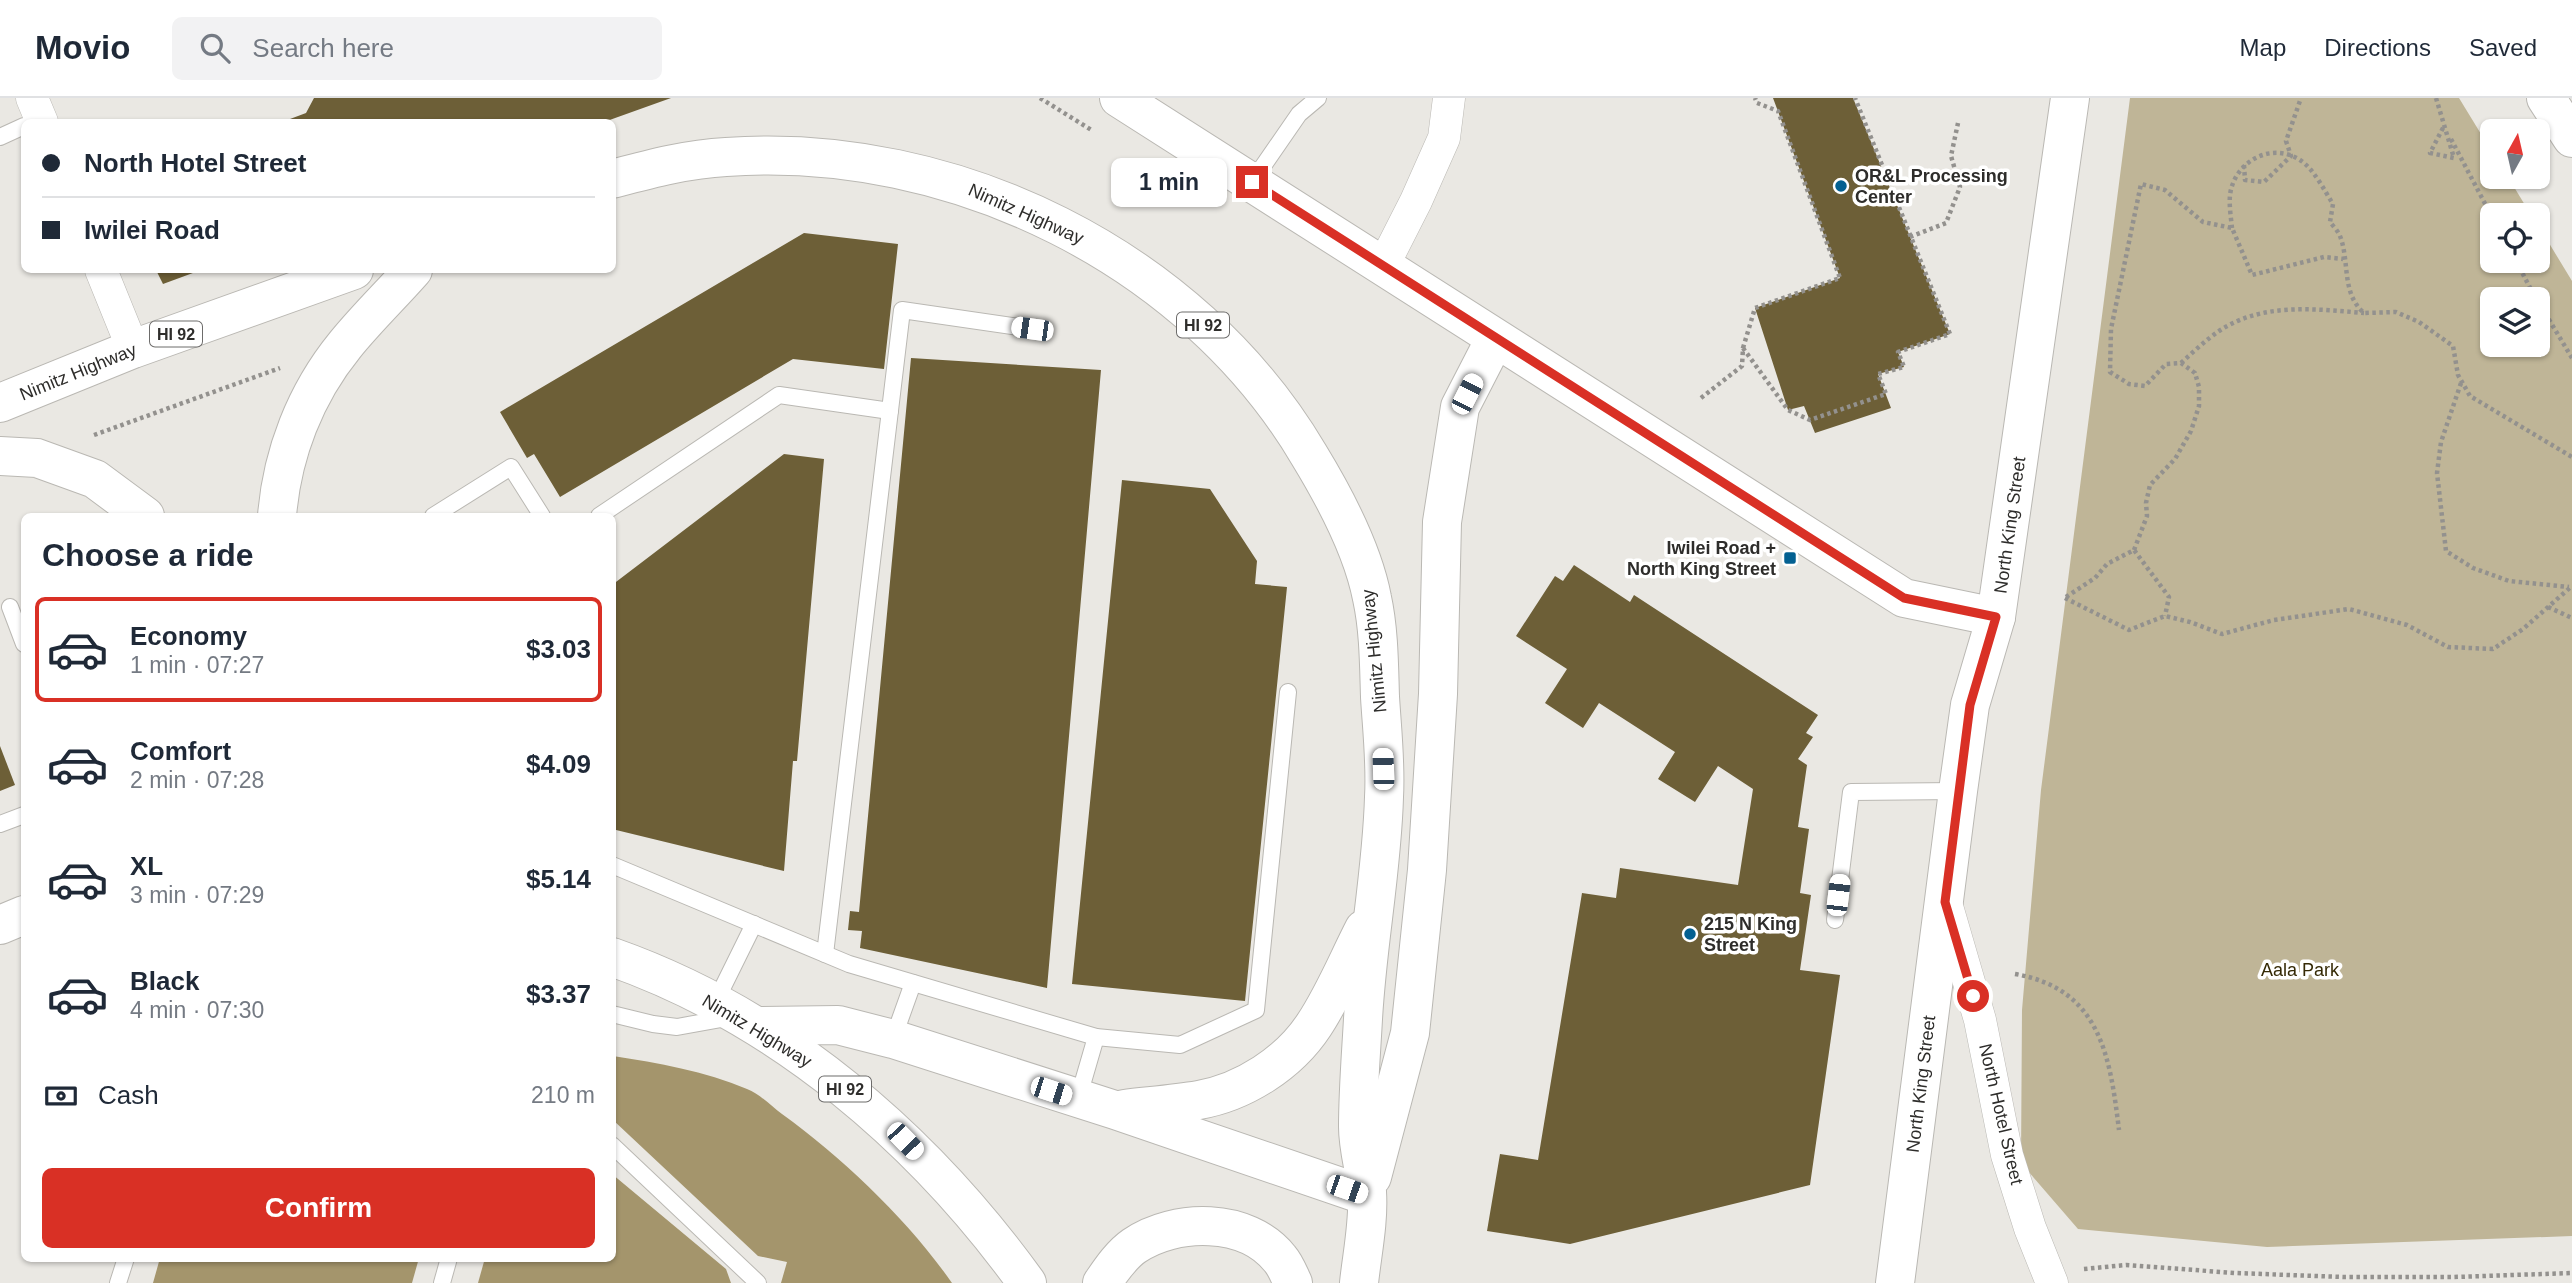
<!DOCTYPE html>
<meta charset="utf-8">
<style>
:root{--surface:#fff;--page:#f2f2f3;--text:#1f2937;--muted:#747a83;--line:#e0e1e3;--accent:#d93025}
body{margin:0;font-family:Helvetica,sans-serif;background:var(--page);color:var(--text);height:100vh;display:flex;flex-direction:column;font-size:26px;white-space:nowrap}
*{box-sizing:border-box;margin:0}
p{font-size:23px;color:var(--muted)}
.icon{flex:none;width:38px;height:38px;fill:none;stroke:currentColor;stroke-width:2;stroke-linecap:round;stroke-linejoin:round}
.map{position:relative;flex:1;overflow:hidden}
.side{position:absolute;left:21px;top:415px;width:595px;height:749px;display:flex;flex-direction:column;background:var(--surface);border-radius:10px;box-shadow:0 2px 5px #0004}
.side>*{flex:none}
.top-card{position:absolute;left:21px;top:21px;width:595px;height:154px;border-radius:10px;box-shadow:0 2px 5px #0004;display:grid;align-content:center;height:154px;padding:0 21px;background:var(--surface)}
.needle{width:46px;rotate:8deg}
.fabs{position:absolute;left:2480px;top:21px;display:grid;gap:14px}
.fabs a{display:grid;place-items:center;width:70px;height:70px;border-radius:10px;background:var(--surface);box-shadow:0 2px 5px #0004;font-size:35px}
.end{position:absolute;width:32px;height:32px;margin:-16px;border:9px solid #d93025;background:#fff;box-shadow:0 0 0 4px #fff}
.from{border-radius:50%}
.bubble{position:absolute;height:49px;border-radius:10px;background:var(--surface);box-shadow:0 2px 5px #0004;font-size:23px;font-weight:800;line-height:49px;text-align:center}
.car{position:absolute;width:21px;height:42px;margin:-21px -10px;border-radius:9px;box-shadow:0 0 5px 2px #0007;background:linear-gradient(#fff 24%,#345 0 40%,#fff 0 76%,#345 0 86%,#fff 0)}
.top-card b{display:flex;align-items:center;gap:24px;height:66px;font-size:26px}
.top-card b+b{border-top:2px solid var(--line)}
.top-card i{width:18px;height:18px;background:var(--text)}
ul{padding:0;list-style:none}
li{display:flex;align-items:center;gap:21px;height:105px;margin:0 14px 10px;padding:0 7px;border:4px solid transparent;border-radius:10px}
li div{flex:1}
li b{display:block;font-size:26px}
li em{font-style:normal;font-weight:800}
li.current{border-color:var(--accent)}
li>.icon{width:63px;height:63px;stroke-width:1.5}
h2{padding:0 21px;font-size:32px;line-height:84px}
.pay{display:flex;align-items:center;gap:18px;height:77px;padding:0 21px;font-size:26px}
.pay p{margin-inline-start:auto}
.action{display:flex;gap:14px;margin-top:auto;padding:14px 21px}
.action a{flex:1;height:80px;border-radius:10px;background:var(--accent);color:#fff;font-size:28px;font-weight:800;line-height:80px;text-align:center}
header{display:flex;align-items:center;gap:42px;box-sizing:border-box;height:98px;padding:0 35px;background:var(--surface);border-bottom:2px solid var(--line)}
header strong{font-size:33px}
nav{display:flex;gap:38px;margin-inline-start:auto;font-size:24px}
.search{width:490px;height:63px;background:var(--page);display:flex;align-items:center;gap:18px;box-sizing:border-box;padding:0 24px;border-radius:10px;color:var(--muted);font-size:26px}
.map>svg:first-child{display:block}
</style>
<header>
<strong>Movio</strong>
<div class="search"><svg class="icon" aria-label="search" viewBox="0 0 24 24"><circle cx="10" cy="10" r="6"/><path d="M15 15l6 6"/></svg>Search here</div>
<nav><a>Map</a><a>Directions</a><a>Saved</a></nav>
</header>
<div class="map">
<svg width="2572" height="1185" viewBox="0 0 2572 1185">
<rect width="100%" height="100%" fill="#eae8e3"/>
<!-- green -->
<path fill="#bfb597" fill-rule="evenodd" d="M 2130,0 L 2459,0 L 2492,54 L 2492,79 L 2508,79 L 2531,117 L 2492,117 L 2492,163 L 2538,163 L 2538,127 L 2572,183 L 2572,1138 L 2267,1149 L 2078,1131 L 2021,1065 L 2022,912 L 2041,692 ZM 2492,201 L 2538,201 L 2538,247 L 2492,247 Z"/>
<!-- water -->
<path fill="#a4956c" d="M 613,958 C 658,965 705,973 747,991 C 760,996 771,1008 782,1016 C 844,1061 908,1122 952,1185 L 153,1185 L 160,1160 L 612,1160 Z"/>
<!-- pier -->
<g fill="#eae8e3">
<path d="M 613,1022 L 758,1158 L 787,1164 L 781,1185 L 731,1185 L 726,1171 L 612,1076 Z"/>
<path d="M 419,1160 L 485,1160 L 478,1185 L 412,1185 Z"/>
</g>
<!-- building -->
<g fill="#6d5f37">
<path d="M 314,0 L 671,0 L 604,24 L 282,24 L 306,15 Z"/>
<path d="M 1773,0 L 1853,0 L 1950,236 L 1898,254 L 1904,269 L 1878,276 L 1891,310 L 1815,335 L 1804,308 L 1788,312 L 1755,210 L 1840,180 Z"/>
<path d="M 804,135 L 898,146 L 884,271 L 793,261 L 560,399 L 534,356 L 527,360 L 500,314 Z"/>
<path d="M 156,172 L 201,172 L 163,186 Z"/>
<path d="M 911,260 L 1101,272 L 1047,890 L 860,850 L 862,833 L 848,832 L 850,813 L 859,814 Z"/>
<path d="M 784,356 L 824,361 L 797,663 L 793,663 L 784,773 L 612,731 L 612,487 Z"/>
<path d="M 1122,382 L 1210,391 L 1257,463 L 1255,486 L 1287,489 L 1245,903 L 1072,886 Z"/>
<path d="M 1574,467 L 1630,504 L 1634,497 L 1818,617 L 1806,635 L 1813,639 L 1798,661 L 1807,667 L 1798,729 L 1809,731 L 1800,795 L 1811,797 L 1800,872 L 1840,877 L 1810,1087 L 1570,1146 L 1487,1133 L 1500,1056 L 1538,1062 L 1582,795 L 1616,800 L 1620,770 L 1738,787 L 1753,691 L 1718,668 L 1695,704 L 1658,681 L 1675,654 L 1599,605 L 1583,630 L 1545,605 L 1567,571 L 1516,538 L 1555,478 L 1563,483 Z"/>
<path d="M 0,648 L 15,687 L 0,693 Z"/>
</g>
<g fill="none" stroke-linecap="round" stroke-linejoin="round">
<!-- lane casing -->
<g stroke="#bab8b3" stroke-width="18">
<g id="lane">
<path d="M 0,39 L 24,28"/>
<path d="M 1252,84 L 1299,16 L 1318,0"/>
<path d="M 433,418 L 511,369 L 542,418"/>
<path d="M 599,418 L 779,297 L 890,313"/>
<path d="M 10,509 L 24,546"/>
<path d="M 0,726 L 24,717"/>
<path d="M 612,767 L 849,866 L 1096,939 L 1180,947 L 1256,912 L 1288,594"/>
<path d="M 1835,822 L 1851,694 L 1958,693"/>
<path d="M 825,856 L 902,212 L 1032,231"/>
<path d="M 715,905 L 754,826"/>
<path d="M 612,916 L 653,926 L 677,929 L 727,920"/>
<path d="M 893,941 L 913,885"/>
<path d="M 1078,1001 L 1096,939"/>
<path d="M 612,1047 L 758,1185"/>
<path d="M 118,1185 L 126,1160"/>
<path d="M 442,1185 L 449,1160"/>
</g>
</g>
<!-- street casing -->
<g stroke="#bab8b3" stroke-width="33">
<g id="street">
<path d="M 32,0 L 42,24"/>
<path d="M 1383,168 L 1416,103 L 1444,40 L 1449,0"/>
<path d="M 101,172 L 133,251"/>
<path d="M 1946,805 L 1980,922 L 2007,1057 L 2030,1130 L 2052,1185"/>
</g>
</g>
<!-- secondary casing -->
<g stroke="#bab8b3" stroke-width="40">
<path id="secondary" d="M 1119,0 L 1904,500 L 1996,519"/>
</g>
<!-- primary casing -->
<g stroke="#bab8b3" stroke-width="40">
<g id="primary">
<path d="M 2546,0 L 2572,40"/>
<path d="M 612,81 C 650,71 687,61 726,59 C 953,43 1192,159 1309,357 C 1334,398 1363,453 1372,500 C 1379,532 1379,567 1380,599 C 1382,632 1386,666 1384,699 C 1382,773 1367,847 1363,921 C 1361,957 1358,993 1358,1029 C 1358,1051 1365,1072 1367,1094 C 1369,1124 1362,1156 1359,1185"/>
<path d="M 0,305 L 133,251 L 354,172"/>
<path d="M 0,358 L 37,360 L 95,381 L 145,418"/>
<path d="M 277,418 C 282,356 305,296 345,247 C 366,221 391,197 413,172"/>
<path d="M 0,827 L 24,817"/>
<path d="M 612,859 C 782,919 923,1041 1027,1185"/>
<path d="M 757,928 L 838,927 L 893,941 L 1115,1012 L 1367,1098"/>
<path d="M 1124,1011 C 1149,1008 1175,1006 1199,1002 C 1244,994 1289,965 1314,927 C 1334,897 1348,862 1364,831"/>
<path d="M 1372,1079 L 1410,935 L 1427,772 L 1438,596 L 1442,424 L 1460,309 L 1495,241"/>
<path d="M 1102,1185 C 1111,1172 1121,1157 1134,1148 C 1175,1120 1247,1119 1280,1161 C 1286,1168 1289,1177 1293,1185"/>
<path d="M 1895,1185 L 1958,693 L 1970,607 L 1996,519 L 2070,0"/>
</g>
</g>
<!-- path -->
<g stroke="#93918e" stroke-width="4.5" stroke-dasharray="3.5 3.5" stroke-linecap="butt">
<path d="M 1040,0 L 1093,33"/>
<path d="M 2436,0 L 2454,60 L 2430,55 L 2444,28"/>
<path d="M 2451,41 L 2492,119"/>
<path d="M 2244,67 L 2245,82 L 2264,84 L 2291,58 L 2286,43 L 2301,0"/>
<path d="M 2232,130 C 2231,120 2229,108 2230,97 C 2234,64 2271,43 2300,62 C 2314,71 2324,92 2333,106 L 2330,124 C 2333,128 2338,133 2340,138 C 2350,164 2341,195 2364,215 L 2396,214 L 2419,224 L 2453,248 L 2458,277 L 2470,298 L 2572,359"/>
<path d="M 1910,139 L 1946,125 L 1960,89 L 1951,58 L 1958,25"/>
<path d="M 2516,163 L 2536,201"/>
<path d="M 2538,203 L 2572,260"/>
<path d="M 1743,250 L 1788,312 L 1810,322 L 1886,296 L 1878,276 L 1904,269 L 1898,254 L 1950,236 L 1855,0"/>
<path d="M 2181,265 C 2193,254 2206,242 2219,233 C 2263,204 2315,211 2364,215"/>
<path d="M 2461,285 L 2441,344 L 2437,375 L 2446,453 L 2473,470 L 2509,483 L 2569,489"/>
<path d="M 1701,300 L 1742,268 L 1743,250 L 1755,210 L 1840,180 L 1778,13 L 1757,5 L 1755,0"/>
<path d="M 94,337 L 280,270"/>
<path d="M 2134,452 L 2147,418 L 2146,405 L 2150,387 L 2175,361 L 2191,333 L 2199,308 L 2199,289 L 2195,275 L 2181,265 L 2166,266 L 2145,288 L 2129,286 L 2110,274 L 2111,231 L 2141,86 L 2165,92 L 2203,124 L 2232,130 L 2252,177 L 2324,159 L 2343,161"/>
<path d="M 2066,499 L 2095,480 L 2107,466 L 2134,452 L 2169,499 L 2165,518"/>
<path d="M 2065,500 L 2129,532 L 2165,518 L 2190,524 L 2222,536 L 2274,522 L 2349,511 L 2407,527 L 2448,549 L 2493,551 L 2523,531 L 2572,488"/>
<path d="M 2548,509 L 2572,520"/>
<path d="M 2015,876 C 2101,891 2110,959 2119,1032"/>
<path d="M 2084,1171 L 2126,1167 L 2235,1175 L 2344,1179 L 2454,1179 L 2572,1175"/>
</g>
<!-- lane -->
<use href="#lane" stroke="#fff" stroke-width="16"/>
<!-- street -->
<use href="#street" stroke="#fff" stroke-width="32"/>
<!-- secondary -->
<use href="#secondary" stroke="#fff" stroke-width="38"/>
<!-- primary -->
<use href="#primary" stroke="#fff" stroke-width="38"/>
</g>
<g fill="none" stroke-linecap="round" stroke-linejoin="round">
<!-- route -->
<path stroke="#d93025" stroke-width="9" d="M 1252,84 L 1904,500 L 1996,519 L 1970,607 L 1945,804 L 1973,898"/>
</g>
<!-- markers -->
<g fill="#036091" stroke="#fff" stroke-width="2.5">
<circle cx="1841" cy="88" r="7"/>
<rect x="1783" y="453" width="14" height="14" rx="3.5"/>
<circle cx="1690" cy="836" r="7"/>
</g>
<g text-anchor="middle" stroke-width="7" stroke-linejoin="round" paint-order="stroke">
<!-- shield labels -->
<g fill="#fff" stroke="#6d6c6b" stroke-width="2">
<rect x="1177" y="214.5" width="52" height="25" rx="5"/>
<rect x="150" y="223.5" width="52" height="25" rx="5"/>
<rect x="819" y="978.5" width="52" height="25" rx="5"/>
</g>
<g font-size="16" font-weight="bold" fill="#2e2d2b">
<text x="1203" y="233">HI 92</text>
<text x="176" y="242">HI 92</text>
<text x="845" y="997">HI 92</text>
</g>
<!-- poi labels -->
<g font-size="18" font-weight="bold" fill="#2e2d2b" stroke="#fff" text-anchor="start">
<text x="1855" y="84">OR&amp;L Processing<tspan x="1855" dy="21">Center</tspan></text>
<text x="1776" y="456" text-anchor="end">Iwilei Road +<tspan x="1776" dy="21">North King Street</tspan></text>
<text x="1704" y="832">215 N King<tspan x="1704" dy="21">Street</tspan></text>
</g>
<!-- street labels -->
<g font-size="18" fill="#2e2d2b" stroke="#fff">
<text transform="translate(1026 116) rotate(24)" y="6">Nimitz Highway</text>
<text transform="translate(78 274) rotate(-22)" y="6">Nimitz Highway</text>
<text transform="translate(2010 427) rotate(-82)" y="6">North King Street</text>
<text transform="translate(1374 553) rotate(-96)" y="6">Nimitz Highway</text>
<text transform="translate(757 933) rotate(31)" y="6">Nimitz Highway</text>
<text transform="translate(1921 986) rotate(-83)" y="6">North King Street</text>
<text transform="translate(2001 1016) rotate(77)" y="6">North Hotel Street</text>
</g>
<!-- park labels -->
<g font-size="18" fill="#352a06" stroke="#fff">
<text x="2300" y="878">Aala Park</text>
</g>
</g>
</svg>
<div class="fabs">
<a><svg class="needle" viewBox="-14 -14 28 28"><path d="M0-13l5 13h-10z" fill="#e53935"/><path d="M0 13l5-13h-10z" fill="#747a83"/></svg></a>
<a><svg class="icon" aria-label="locate" viewBox="0 0 24 24"><circle cx="12" cy="12" r="6"/><path d="M12 2v4M12 18v4M2 12h4M18 12h4"/></svg></a>
<a><svg class="icon" aria-label="layers" viewBox="0 0 24 24"><path d="M12 4l9 5-9 5-9-5zM3 14l9 5 9-5"/></svg></a>
</div>
<i class="end from" style="left:1973px;top:898px"></i>
<i class="end" style="left:1252px;top:84px"></i>
<div class="bubble" style="left:1111px;top:60px;width:116px">1 min</div>
<i class="car" style="left:1032px;top:231px;rotate:278deg"></i>
<i class="car" style="left:1467px;top:296px;rotate:27deg"></i>
<i class="car" style="left:1383px;top:671px;rotate:358deg"></i>
<i class="car" style="left:1838px;top:797px;rotate:7deg"></i>
<i class="car" style="left:1051px;top:993px;rotate:108deg"></i>
<i class="car" style="left:905px;top:1043px;rotate:136deg"></i>
<i class="car" style="left:1347px;top:1091px;rotate:109deg"></i>
<div class="top-card">
<b><i class="from"></i>North Hotel Street</b>
<b><i></i>Iwilei Road</b>
</div>
<section class="side">
<h2>Choose a ride</h2>
<ul>
<li class="current"><svg class="icon" aria-label="car" viewBox="0 0 24 24"><path d="M5 17H2v-5l4-1 3-4h7l3 4 3 1v5h-3M9 17h6M6 11h13"/><circle cx="7" cy="17" r="2"/><circle cx="17" cy="17" r="2"/></svg><div><b>Economy</b><p>1 min · 07:27</p></div><em>$3.03</em></li>
<li><svg class="icon" aria-label="car" viewBox="0 0 24 24"><path d="M5 17H2v-5l4-1 3-4h7l3 4 3 1v5h-3M9 17h6M6 11h13"/><circle cx="7" cy="17" r="2"/><circle cx="17" cy="17" r="2"/></svg><div><b>Comfort</b><p>2 min · 07:28</p></div><em>$4.09</em></li>
<li><svg class="icon" aria-label="car" viewBox="0 0 24 24"><path d="M5 17H2v-5l4-1 3-4h7l3 4 3 1v5h-3M9 17h6M6 11h13"/><circle cx="7" cy="17" r="2"/><circle cx="17" cy="17" r="2"/></svg><div><b>XL</b><p>3 min · 07:29</p></div><em>$5.14</em></li>
<li><svg class="icon" aria-label="car" viewBox="0 0 24 24"><path d="M5 17H2v-5l4-1 3-4h7l3 4 3 1v5h-3M9 17h6M6 11h13"/><circle cx="7" cy="17" r="2"/><circle cx="17" cy="17" r="2"/></svg><div><b>Black</b><p>4 min · 07:30</p></div><em>$3.37</em></li>
</ul>
<div class="pay"><svg class="icon" aria-label="cash" viewBox="0 0 24 24"><path d="M3 7h18v10H3z"/><circle cx="12" cy="12" r="2"/></svg>Cash<p>210 m</p></div>
<div class="action"><a>Confirm</a></div>
</section>
</div>
